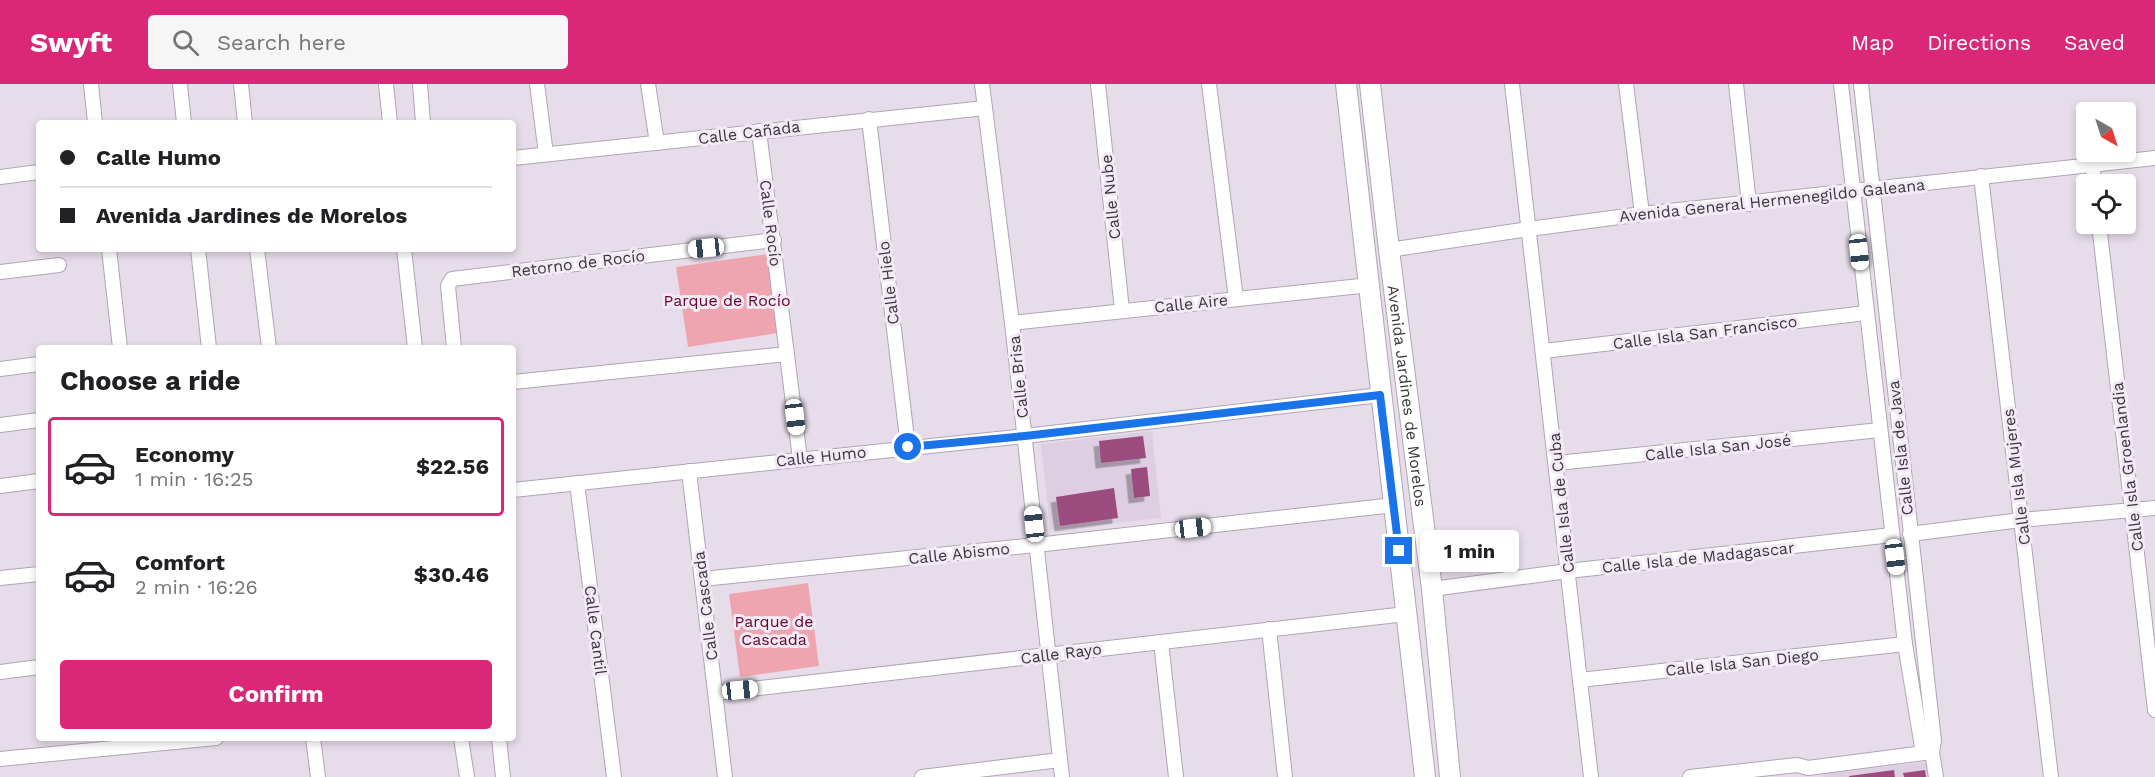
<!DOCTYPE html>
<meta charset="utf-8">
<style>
:root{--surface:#fff;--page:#f6f6f6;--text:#202124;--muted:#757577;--line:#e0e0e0;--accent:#db2777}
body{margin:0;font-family:"Work Sans",sans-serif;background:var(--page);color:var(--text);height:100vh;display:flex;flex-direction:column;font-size:22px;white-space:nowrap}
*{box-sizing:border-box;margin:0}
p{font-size:20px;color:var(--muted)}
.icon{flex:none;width:33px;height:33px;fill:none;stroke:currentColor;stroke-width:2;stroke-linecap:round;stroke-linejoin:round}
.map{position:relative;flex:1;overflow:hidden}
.panel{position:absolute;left:36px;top:261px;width:480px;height:396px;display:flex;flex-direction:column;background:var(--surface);border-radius:6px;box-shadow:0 3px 9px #0003}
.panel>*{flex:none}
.banner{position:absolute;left:36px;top:36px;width:480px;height:132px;border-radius:6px;box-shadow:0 3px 9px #0003;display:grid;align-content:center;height:132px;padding:0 24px;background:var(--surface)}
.needle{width:39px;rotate:141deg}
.buttons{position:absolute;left:2076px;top:18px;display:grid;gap:12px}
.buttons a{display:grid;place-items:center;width:60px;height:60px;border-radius:6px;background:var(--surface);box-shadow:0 3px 9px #0003;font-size:30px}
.end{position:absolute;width:27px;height:27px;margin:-14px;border:8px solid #1a73e8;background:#fff;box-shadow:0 0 0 3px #fff}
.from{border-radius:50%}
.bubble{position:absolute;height:42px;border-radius:6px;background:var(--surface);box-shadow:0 3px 9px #0003;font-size:20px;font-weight:700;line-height:42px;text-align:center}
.car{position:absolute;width:18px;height:36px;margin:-18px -9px;border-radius:8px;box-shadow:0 0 4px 2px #0007;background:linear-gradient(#fff 24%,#345 0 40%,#fff 0 76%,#345 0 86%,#fff 0)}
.banner b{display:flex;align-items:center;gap:21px;height:57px;font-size:22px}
.banner b+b{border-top:2px solid var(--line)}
.banner i{width:15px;height:15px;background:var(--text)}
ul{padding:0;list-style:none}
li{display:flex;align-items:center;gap:18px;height:99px;margin:0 12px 9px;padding:0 12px;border:3px solid transparent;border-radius:6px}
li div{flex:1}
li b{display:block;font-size:22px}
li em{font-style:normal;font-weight:700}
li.selected{border-color:var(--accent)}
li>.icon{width:54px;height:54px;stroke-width:1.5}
h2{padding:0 24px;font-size:27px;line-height:72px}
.cta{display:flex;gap:12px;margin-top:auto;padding:12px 24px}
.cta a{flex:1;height:69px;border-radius:6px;background:var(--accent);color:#fff;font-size:24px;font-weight:700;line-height:69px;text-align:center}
header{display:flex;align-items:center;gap:36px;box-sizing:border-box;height:84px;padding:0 30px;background:var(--accent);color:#fff}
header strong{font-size:28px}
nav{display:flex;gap:33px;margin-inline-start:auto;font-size:21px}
.search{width:420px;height:54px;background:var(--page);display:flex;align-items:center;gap:15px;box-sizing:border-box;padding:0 21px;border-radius:6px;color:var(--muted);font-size:22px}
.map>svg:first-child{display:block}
</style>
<header>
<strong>Swyft</strong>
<div class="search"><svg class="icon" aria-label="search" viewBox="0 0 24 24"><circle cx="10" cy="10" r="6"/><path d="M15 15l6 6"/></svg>Search here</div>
<nav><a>Map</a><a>Directions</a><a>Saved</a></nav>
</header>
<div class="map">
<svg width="2155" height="693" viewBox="0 0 2155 693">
<defs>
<filter id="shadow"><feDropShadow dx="-5.5" dy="5.5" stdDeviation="0" flood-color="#0004"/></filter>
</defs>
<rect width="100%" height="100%" fill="#e7dcea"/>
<!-- built -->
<g fill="#decee2">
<path d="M 1152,347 L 1161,434 L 1050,446 L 1041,360 Z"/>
<path d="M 1929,678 L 1931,693 L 1823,693 L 1823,690 Z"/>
</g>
<!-- green -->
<g fill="#efa5b0">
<path d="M 767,170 L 778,249 L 688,263 L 676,183 Z"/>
<path d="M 808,499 L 819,582 L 740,593 L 729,510 Z"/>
</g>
<!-- building -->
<g fill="#9b4b7d" filter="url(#shadow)">
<path d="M 1143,352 L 1146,374 L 1101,379 L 1099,357 Z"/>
<path d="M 1147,383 L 1150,412 L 1134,414 L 1131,385 Z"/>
<path d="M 1114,404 L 1118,434 L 1060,442 L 1056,413 Z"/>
<path d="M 1894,686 L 1895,693 L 1849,693 L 1849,692 Z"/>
<path d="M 1925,686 L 1926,693 L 1904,693 L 1903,689 Z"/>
</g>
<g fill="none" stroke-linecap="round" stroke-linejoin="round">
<!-- minor casing -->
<g stroke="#b0a5b3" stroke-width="16">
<g id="minor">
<path d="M 91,0 L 95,39"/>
<path d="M 180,0 L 184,39"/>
<path d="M 241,0 L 245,39"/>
<path d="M 386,0 L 390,39"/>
<path d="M 420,0 L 423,39"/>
<path d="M 537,0 L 546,70"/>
<path d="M 648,0 L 657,59"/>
<path d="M 982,0 L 1012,239 L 1062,693"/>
<path d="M 1098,0 L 1122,226"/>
<path d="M 1209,0 L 1236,215"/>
<path d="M 1512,0 L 1591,693"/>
<path d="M 1626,0 L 1642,130"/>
<path d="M 1736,0 L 1749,120"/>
<path d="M 1841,0 L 1905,560 L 1923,669"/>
<path d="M 1861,0 L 1934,657 L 1932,668 L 1936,693"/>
<path d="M 869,35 L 908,363"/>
<path d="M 759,47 L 800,375"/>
<path d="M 513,74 L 985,24"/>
<path d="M 2092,80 L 2095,100"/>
<path d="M 1981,92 L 2051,693"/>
<path d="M 0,93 L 39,88"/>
<path d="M 2099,140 L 2155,626"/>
<path d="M 109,165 L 120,264"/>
<path d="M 198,165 L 209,264"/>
<path d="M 257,165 L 269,264"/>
<path d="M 404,165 L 415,264"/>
<path d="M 1389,166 L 1529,145 L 1642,130 L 2155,74"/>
<path d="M 0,188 L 59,181"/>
<path d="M 1012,239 L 1370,201"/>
<path d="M 454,264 L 448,202 L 452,195 L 774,156"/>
<path d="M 1544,267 L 1866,229"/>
<path d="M 0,285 L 39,280"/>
<path d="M 513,298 L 787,270"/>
<path d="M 0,341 L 39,336"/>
<path d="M 1557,379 L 1880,346"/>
<path d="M 689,387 L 725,693"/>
<path d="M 577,399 L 614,693"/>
<path d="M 0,402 L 39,397"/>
<path d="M 513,406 L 1025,352 L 1380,311"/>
<path d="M 1910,450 L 2021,436 L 2155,424"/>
<path d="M 0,494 L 39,490"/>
<path d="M 702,495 L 1036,461 L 1394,421"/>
<path d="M 1432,505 L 1568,487 L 1892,451"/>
<path d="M 1269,545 L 1285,693"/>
<path d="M 1161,558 L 1176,693"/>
<path d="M 0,588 L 39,583"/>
<path d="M 1580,596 L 1905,560"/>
<path d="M 716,609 L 1406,530"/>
<path d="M 313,654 L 318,693"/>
<path d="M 461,654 L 467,693"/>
<path d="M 499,654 L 503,693"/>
<path d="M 0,675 L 216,654"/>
<path d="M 922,693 L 1060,676"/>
<path d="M 1690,693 L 1797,681 L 1808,684 L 1932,668"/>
</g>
</g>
<!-- secondary casing -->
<g stroke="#b0a5b3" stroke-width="22">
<g id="secondary">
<path d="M 1346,0 L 1425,693"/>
<path id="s1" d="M 1370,0 L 1389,166 L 1432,505 L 1450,693"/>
</g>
</g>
<!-- minor -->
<use href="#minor" stroke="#fff" stroke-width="14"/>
<!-- secondary -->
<use href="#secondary" stroke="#fff" stroke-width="20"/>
</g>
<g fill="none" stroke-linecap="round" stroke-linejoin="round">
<!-- route -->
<path stroke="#1a73e8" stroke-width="8" d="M 908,363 L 1025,352 L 1380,311 L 1399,467"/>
</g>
<g text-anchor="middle" stroke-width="6" stroke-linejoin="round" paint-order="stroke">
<!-- street labels -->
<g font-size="16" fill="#3a363b" stroke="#f4e9f7">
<text transform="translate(749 48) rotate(-7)" y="6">Calle Cañada</text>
<text transform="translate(1110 113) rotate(-96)" y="6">Calle Nube</text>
<text transform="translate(1772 116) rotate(-6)" y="6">Avenida General Hermenegildo Galeana</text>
<text transform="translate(771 139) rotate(83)" y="6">Calle Rocío</text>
<text transform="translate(578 179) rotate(-7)" y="6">Retorno de Rocío</text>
<text transform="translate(888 199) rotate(-97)" y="6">Calle Hielo</text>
<text transform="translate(1191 219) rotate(-6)" y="6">Calle Aire</text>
<text transform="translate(1705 248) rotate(-7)" y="6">Calle Isla San Francisco</text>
<text transform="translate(1018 293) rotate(-96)" y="6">Calle Brisa</text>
<text dy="6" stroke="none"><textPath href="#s1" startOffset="314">Avenida Jardines de Morelos</textPath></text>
<text transform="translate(1718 363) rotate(-6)" y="6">Calle Isla San José</text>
<text transform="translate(1900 364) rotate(-96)" y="6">Calle Isla de Java</text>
<text transform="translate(821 372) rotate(-6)" y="6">Calle Humo</text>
<text transform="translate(2127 383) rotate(-97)" y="6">Calle Isla Groenlandia</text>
<text transform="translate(2016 393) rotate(-97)" y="6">Calle Isla Mujeres</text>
<text transform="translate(1561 419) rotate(-96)" y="6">Calle Isla de Cuba</text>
<text transform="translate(959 469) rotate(-6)" y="6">Calle Abismo</text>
<text transform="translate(1698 473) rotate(-6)" y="6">Calle Isla de Madagascar</text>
<text transform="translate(705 522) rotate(-97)" y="6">Calle Cascada</text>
<text transform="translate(596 546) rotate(83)" y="6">Calle Cantil</text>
<text transform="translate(1061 569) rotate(-7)" y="6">Calle Rayo</text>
<text transform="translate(1742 578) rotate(-6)" y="6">Calle Isla San Diego</text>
</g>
<!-- park labels -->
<g font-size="16" fill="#620726" stroke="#f4e9f7">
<text x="727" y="222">Parque de Rocío</text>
<text x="774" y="543">Parque de<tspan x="774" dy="18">Cascada</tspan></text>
</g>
</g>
</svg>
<div class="buttons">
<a><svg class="needle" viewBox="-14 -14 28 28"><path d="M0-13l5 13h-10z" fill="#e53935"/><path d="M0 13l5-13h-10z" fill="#757577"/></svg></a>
<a><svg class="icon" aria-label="locate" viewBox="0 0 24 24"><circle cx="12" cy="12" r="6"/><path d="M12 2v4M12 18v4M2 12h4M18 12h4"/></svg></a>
</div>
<i class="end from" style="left:908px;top:363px"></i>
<i class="end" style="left:1399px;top:467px"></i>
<div class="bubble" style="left:1420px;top:446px;width:99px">1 min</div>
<i class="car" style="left:706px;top:164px;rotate:264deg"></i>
<i class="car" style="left:1859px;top:168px;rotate:174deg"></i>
<i class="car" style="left:795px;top:333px;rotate:173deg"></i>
<i class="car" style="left:1034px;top:440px;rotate:354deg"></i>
<i class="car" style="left:1193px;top:444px;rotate:83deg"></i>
<i class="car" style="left:1895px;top:473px;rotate:173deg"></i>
<i class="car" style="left:740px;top:606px;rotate:84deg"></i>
<div class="banner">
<b><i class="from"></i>Calle Humo</b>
<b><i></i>Avenida Jardines de Morelos</b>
</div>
<section class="panel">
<h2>Choose a ride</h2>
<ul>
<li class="selected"><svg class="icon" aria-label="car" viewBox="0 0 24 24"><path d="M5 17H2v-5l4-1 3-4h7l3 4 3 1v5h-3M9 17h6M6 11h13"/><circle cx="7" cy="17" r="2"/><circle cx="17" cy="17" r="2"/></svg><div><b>Economy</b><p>1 min · 16:25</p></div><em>$22.56</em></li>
<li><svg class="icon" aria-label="car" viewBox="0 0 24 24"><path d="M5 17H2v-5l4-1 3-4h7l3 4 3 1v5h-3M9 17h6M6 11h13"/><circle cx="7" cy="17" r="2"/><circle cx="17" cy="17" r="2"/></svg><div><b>Comfort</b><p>2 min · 16:26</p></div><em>$30.46</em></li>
</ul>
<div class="cta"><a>Confirm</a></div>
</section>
</div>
